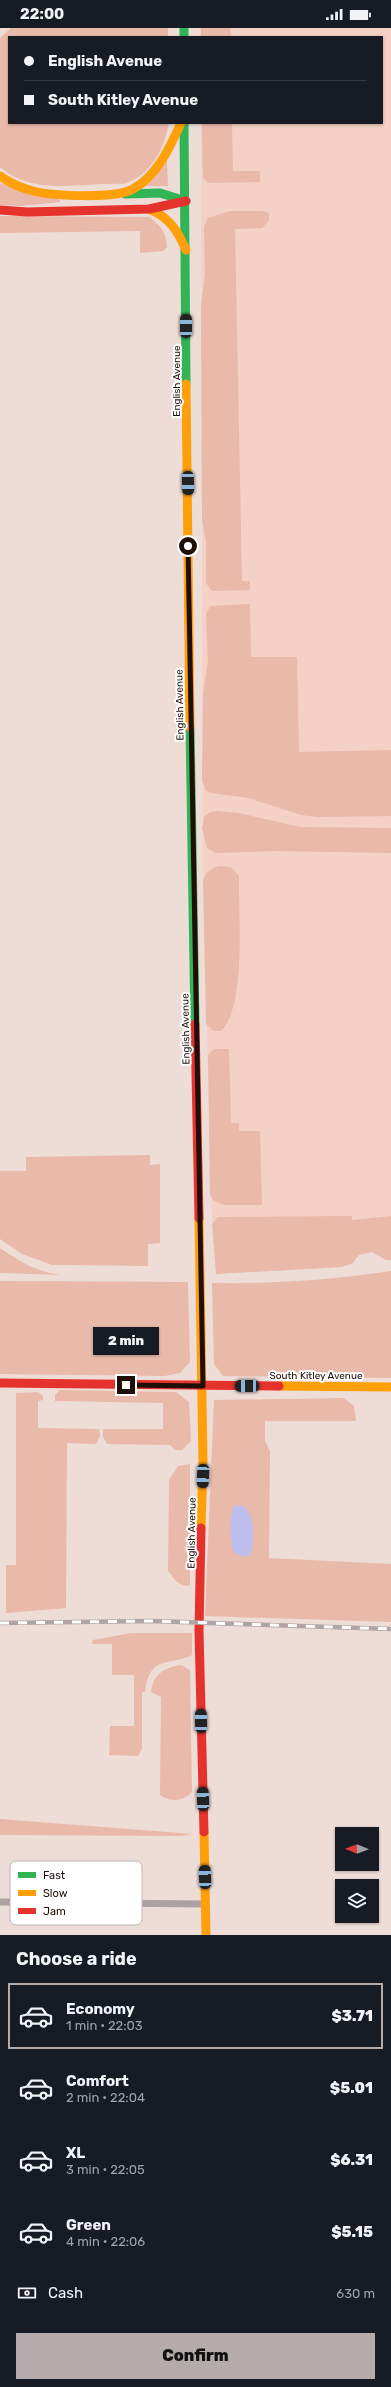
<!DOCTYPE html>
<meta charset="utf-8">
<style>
:root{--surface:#171b24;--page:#242831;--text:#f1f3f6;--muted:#9ea1a6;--line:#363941;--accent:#b3acab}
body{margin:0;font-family:Rubik,sans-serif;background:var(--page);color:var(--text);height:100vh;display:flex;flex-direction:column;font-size:15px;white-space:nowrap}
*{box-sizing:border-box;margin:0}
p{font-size:13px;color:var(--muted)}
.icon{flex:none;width:22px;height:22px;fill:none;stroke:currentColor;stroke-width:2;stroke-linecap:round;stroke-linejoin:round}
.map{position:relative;height:1907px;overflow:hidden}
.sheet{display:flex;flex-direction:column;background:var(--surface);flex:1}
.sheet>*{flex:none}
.hud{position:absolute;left:8px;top:8px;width:375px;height:88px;border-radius:0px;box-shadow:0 1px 3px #0004;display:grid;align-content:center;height:88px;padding:0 16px;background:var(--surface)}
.needle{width:26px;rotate:271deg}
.controls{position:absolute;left:335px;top:1799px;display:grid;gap:8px}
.controls a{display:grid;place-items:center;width:44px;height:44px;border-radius:0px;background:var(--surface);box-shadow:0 1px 3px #0004;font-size:20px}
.end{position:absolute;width:18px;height:18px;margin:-9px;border:5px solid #200e08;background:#fff;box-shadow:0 0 0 2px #fff}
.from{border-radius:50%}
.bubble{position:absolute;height:28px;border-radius:0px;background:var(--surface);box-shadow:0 1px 3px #0004;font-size:13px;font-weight:800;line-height:28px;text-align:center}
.car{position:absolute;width:12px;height:24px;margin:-12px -6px;border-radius:5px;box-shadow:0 0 3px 1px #0007;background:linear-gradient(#222 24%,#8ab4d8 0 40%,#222 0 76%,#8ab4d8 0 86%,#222 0)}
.hud b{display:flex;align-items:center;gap:14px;height:38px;font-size:15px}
.hud b+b{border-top:1px solid var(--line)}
.hud i{width:10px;height:10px;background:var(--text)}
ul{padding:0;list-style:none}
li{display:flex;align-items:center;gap:12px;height:66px;margin:0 8px 6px;padding:0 8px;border:2px solid transparent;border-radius:0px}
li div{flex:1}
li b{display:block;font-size:15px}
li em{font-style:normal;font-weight:800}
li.active{border-color:var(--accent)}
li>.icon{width:36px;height:36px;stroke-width:1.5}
h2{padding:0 16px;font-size:18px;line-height:48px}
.pay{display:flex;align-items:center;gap:10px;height:44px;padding:0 16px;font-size:15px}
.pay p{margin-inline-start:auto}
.action{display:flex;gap:8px;margin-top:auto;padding:8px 16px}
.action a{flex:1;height:46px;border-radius:0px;background:var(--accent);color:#111;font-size:16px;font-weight:800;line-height:46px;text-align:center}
.status{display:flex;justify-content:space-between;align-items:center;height:28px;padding:0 20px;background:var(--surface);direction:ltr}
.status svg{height:11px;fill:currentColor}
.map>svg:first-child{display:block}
</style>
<div class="status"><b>22:00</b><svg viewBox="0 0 49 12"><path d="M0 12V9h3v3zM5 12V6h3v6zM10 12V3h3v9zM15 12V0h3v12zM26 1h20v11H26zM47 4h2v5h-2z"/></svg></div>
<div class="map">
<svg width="391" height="1907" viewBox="0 0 391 1907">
<rect width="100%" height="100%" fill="#eedcd7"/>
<!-- built -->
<path fill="#f4d0c5" d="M 200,0 L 391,0 L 391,1188 L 351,1192 L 212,1196 L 203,836 L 201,95 L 382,95 L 382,9 L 200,9 Z"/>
<!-- green -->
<g fill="#e9b9aa">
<path d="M 11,0 L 168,0 L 168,9 L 9,9 L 9,95 L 169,95 C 164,121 151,148 123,156 C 83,154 34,169 0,139 L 0,10 Z"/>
<path d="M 201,0 L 230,0 L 231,9 L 201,9 Z"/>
<path d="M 202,95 L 232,95 L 233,143 L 260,143 L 260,154 L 209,155 L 203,150 Z"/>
<path d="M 167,133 L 168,158 L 145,158 Z"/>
<path d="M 0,155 L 60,172 L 60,174 L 21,178 L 0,177 Z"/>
<path d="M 230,183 L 262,183 L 269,185 L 269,192 L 262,200 L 235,201 L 242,553 L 250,553 L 250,562 L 212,563 L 206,555 L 206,513 L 202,492 L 201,277 L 205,247 L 204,199 L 208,190 Z"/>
<path d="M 0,188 L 149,189 C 161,198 166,204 167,219 L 163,223 L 140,225 L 140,203 L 0,205 Z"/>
<path d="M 250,576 L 251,629 L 297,629 L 299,724 L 391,722 L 391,788 L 318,789 L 301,787 L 249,770 L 211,765 L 206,762 L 202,753 L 203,666 L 208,633 L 206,585 L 211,578 Z"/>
<path d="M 217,783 L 239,785 L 300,799 L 391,800 L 391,825 L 275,823 L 216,825 L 207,820 L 202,800 L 204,789 L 210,784 Z"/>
<path d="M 220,838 L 231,839 L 239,848 C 238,885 247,977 221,1003 L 214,1003 L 206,996 L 203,852 C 206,843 211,840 220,838 Z"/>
<path d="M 214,1021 L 229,1021 L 231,1095 L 239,1095 L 239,1103 L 260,1103 L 262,1177 L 224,1177 L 213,1172 L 210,1166 L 208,1027 Z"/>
<path d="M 150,1127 L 150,1137 L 160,1136 L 160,1215 L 148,1216 L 148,1238 L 52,1237 L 22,1226 L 0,1211 L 0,1143 L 26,1143 L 26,1129 Z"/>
<path d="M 352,1188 L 352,1192 L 391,1188 L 391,1232 L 386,1232 L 372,1224 L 359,1227 L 353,1235 L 342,1239 L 216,1246 L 212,1196 L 218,1189 Z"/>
<path d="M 0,1220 C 19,1233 37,1244 61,1247 L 0,1245 Z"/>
<path d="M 391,1243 L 391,1350 L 223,1348 L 214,1336 L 212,1255 C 272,1256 332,1252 391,1243 Z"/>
<path d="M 0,1253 L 188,1254 L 190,1334 L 180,1345 L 165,1348 L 0,1346 Z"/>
<path d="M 60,1362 L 176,1364 L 189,1374 L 191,1413 L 182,1422 L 175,1422 L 170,1417 L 107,1416 L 103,1409 L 103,1401 L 163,1401 L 163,1375 L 55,1373 L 55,1367 Z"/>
<path d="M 38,1364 L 43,1368 L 43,1372 L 38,1373 L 38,1400 L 99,1401 L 100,1408 L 96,1416 L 67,1415 L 66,1580 L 6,1585 L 6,1537 L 16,1537 L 16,1365 Z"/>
<path d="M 344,1370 L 354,1378 L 356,1393 L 265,1393 L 265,1413 L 270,1423 L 269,1530 L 391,1536 L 391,1594 L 205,1588 L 214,1372 Z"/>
<path d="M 190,1436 L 190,1557 C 180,1561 174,1550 168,1543 L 169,1452 L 178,1438 Z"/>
<path d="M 131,1605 L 192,1605 L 192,1627 C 168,1639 150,1626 145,1664 L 142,1664 L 142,1721 L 138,1728 L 109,1727 L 110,1698 L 134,1698 L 134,1647 L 112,1647 L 112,1616 L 92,1616 L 93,1612 Z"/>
<path d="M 181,1637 L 190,1642 L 192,1764 C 184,1773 170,1775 160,1767 L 161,1669 L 151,1664 C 154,1646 163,1640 181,1637 Z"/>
<path d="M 0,1791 L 193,1806 L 180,1808 L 0,1807 Z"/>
</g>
<!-- water -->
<path fill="#bebfee" d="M 241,1477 C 256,1484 254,1513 251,1526 L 245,1529 L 234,1525 C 230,1512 228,1491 234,1478 Z"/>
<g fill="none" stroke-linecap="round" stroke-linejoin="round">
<!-- street -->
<path stroke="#ada1a4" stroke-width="7" d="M 0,1874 L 205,1876"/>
<!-- fast -->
<g stroke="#30b455" stroke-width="9">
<path d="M 184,0 L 184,9"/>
<path d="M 184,95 L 186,356"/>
<path d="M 125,166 L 160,165 L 186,173"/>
<path d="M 190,699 L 195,996"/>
</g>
<!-- slow -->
<g stroke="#ff9f0a" stroke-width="9">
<path d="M 0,148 C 10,155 21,160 33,163 C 54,168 115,171 133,161 C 157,148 170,119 181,95"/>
<path d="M 149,181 C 169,189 178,203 186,222"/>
<path d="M 186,356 L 190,699"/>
<path d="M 199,1190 L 203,1433 L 201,1500"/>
<path d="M 279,1358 L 391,1359"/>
<path d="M 204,1804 L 206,1907"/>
</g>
<!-- jam -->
<g stroke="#e5322d" stroke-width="9">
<path d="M 0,182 L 27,184 L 149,181 L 186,173"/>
<path d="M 195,996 L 199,1190"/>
<path d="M 0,1355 L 279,1358"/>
<path d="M 201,1500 L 199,1603 L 204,1804"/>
</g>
<!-- rail casing -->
<g stroke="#b1a5a4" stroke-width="4.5">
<path id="rail" d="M 0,1595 L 151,1593 L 391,1601"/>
</g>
<!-- rail -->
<use href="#rail" stroke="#fff" stroke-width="3" stroke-dasharray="9" stroke-linecap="butt"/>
</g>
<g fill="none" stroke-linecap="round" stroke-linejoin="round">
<!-- route -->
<path stroke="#200e08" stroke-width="5" d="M 126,1357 L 203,1358 L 188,518"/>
</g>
<g text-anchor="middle" stroke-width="4" stroke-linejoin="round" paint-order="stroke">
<!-- street labels -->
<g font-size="10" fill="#200e08" stroke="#fff">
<text transform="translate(176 353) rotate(-90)" y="4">English Avenue</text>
<text transform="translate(179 677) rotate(-91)" y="4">English Avenue</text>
<text transform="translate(185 1001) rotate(-91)" y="4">English Avenue</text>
<text x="316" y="1351">South Kitley Avenue</text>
<text transform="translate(191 1505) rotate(-89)" y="4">English Avenue</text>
</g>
</g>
<!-- legend -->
<rect x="10" y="1833" width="132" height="64" rx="6" fill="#fff" stroke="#bcb7b5" stroke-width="1"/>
<rect x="18" y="1844" width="18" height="6" fill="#30b455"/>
<rect x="18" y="1862" width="18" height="6" fill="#ff9f0a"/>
<rect x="18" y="1880" width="18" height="6" fill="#e5322d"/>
<g font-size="11" fill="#200e08">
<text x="43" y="1851">Fast</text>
<text x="43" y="1869">Slow</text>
<text x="43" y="1887">Jam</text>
</g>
</svg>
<div class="controls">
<a><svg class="needle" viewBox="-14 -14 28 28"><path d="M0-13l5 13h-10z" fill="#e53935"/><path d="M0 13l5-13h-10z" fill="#9ea1a6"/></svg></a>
<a><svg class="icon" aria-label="layers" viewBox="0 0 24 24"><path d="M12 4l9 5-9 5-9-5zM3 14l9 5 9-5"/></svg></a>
</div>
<i class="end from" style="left:188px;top:518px"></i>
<i class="end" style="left:126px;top:1357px"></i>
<div class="bubble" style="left:93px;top:1299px;width:66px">2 min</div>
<i class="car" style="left:186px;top:298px;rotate:0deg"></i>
<i class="car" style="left:188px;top:455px;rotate:179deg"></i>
<i class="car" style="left:247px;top:1358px;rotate:270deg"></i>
<i class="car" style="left:203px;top:1448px;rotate:182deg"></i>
<i class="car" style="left:201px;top:1693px;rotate:359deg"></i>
<i class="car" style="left:203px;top:1771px;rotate:358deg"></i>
<i class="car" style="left:205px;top:1849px;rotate:358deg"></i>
<div class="hud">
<b><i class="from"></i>English Avenue</b>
<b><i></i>South Kitley Avenue</b>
</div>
</div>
<section class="sheet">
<h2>Choose a ride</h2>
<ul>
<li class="active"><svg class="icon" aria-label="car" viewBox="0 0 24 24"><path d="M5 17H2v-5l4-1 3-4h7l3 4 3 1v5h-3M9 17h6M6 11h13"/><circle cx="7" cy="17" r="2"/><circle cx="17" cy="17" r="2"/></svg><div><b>Economy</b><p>1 min · 22:03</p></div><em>$3.71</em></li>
<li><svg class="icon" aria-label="car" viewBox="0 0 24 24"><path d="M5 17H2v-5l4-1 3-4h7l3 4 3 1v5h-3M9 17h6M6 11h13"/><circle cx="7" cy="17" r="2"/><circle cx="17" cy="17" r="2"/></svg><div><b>Comfort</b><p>2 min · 22:04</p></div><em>$5.01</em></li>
<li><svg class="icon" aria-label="car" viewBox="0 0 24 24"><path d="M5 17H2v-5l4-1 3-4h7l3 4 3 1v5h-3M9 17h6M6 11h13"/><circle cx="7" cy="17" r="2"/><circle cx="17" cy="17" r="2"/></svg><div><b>XL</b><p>3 min · 22:05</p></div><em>$6.31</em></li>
<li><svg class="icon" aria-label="car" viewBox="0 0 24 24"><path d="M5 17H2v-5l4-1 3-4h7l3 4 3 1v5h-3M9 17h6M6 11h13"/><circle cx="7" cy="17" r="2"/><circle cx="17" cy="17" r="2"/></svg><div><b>Green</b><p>4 min · 22:06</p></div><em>$5.15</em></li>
</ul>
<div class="pay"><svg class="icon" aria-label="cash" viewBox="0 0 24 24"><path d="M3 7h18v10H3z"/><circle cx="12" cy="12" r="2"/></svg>Cash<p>630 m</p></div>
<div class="action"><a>Confirm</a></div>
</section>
